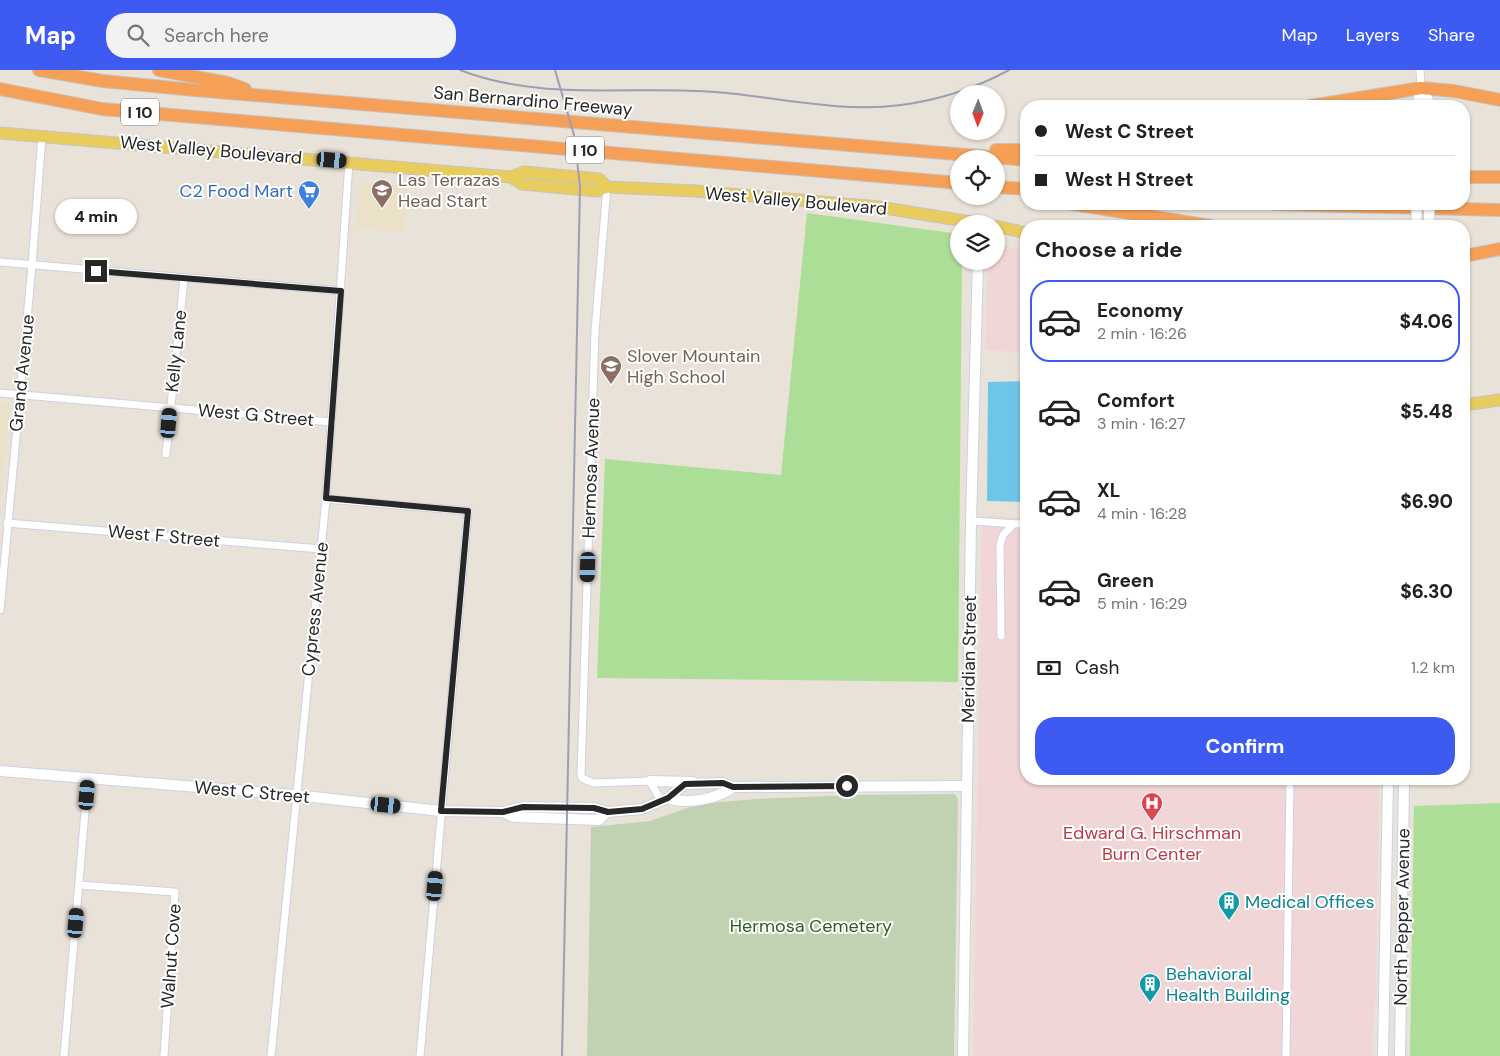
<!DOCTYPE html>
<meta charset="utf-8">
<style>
:root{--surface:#fff;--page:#f2f2f2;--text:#202124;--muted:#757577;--line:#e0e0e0;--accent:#3e5bf1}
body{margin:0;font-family:"DM Sans",sans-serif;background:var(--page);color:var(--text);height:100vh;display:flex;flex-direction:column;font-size:19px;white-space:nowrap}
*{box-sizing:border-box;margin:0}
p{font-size:16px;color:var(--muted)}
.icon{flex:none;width:28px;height:28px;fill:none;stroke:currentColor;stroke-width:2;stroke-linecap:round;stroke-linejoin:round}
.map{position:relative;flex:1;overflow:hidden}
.panel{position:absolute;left:1020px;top:150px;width:450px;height:565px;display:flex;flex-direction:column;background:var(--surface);border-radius:20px;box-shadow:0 1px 4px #0004}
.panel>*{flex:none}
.hud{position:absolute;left:1020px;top:30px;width:450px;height:110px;border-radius:20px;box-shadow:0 1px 4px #0004;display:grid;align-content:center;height:110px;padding:0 15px;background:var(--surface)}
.needle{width:32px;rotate:181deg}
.fabs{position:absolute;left:950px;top:15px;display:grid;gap:10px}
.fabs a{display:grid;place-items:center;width:55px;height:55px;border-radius:50%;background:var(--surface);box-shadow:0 1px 4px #0004;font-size:25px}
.end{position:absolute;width:22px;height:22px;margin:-11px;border:6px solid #272727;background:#fff;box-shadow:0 0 0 2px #fff}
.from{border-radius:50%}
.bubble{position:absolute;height:35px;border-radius:18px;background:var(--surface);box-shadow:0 1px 4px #0004;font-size:16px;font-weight:800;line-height:35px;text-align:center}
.car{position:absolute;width:15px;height:30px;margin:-15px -8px;border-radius:6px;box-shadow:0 0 4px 1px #0007;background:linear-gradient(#222 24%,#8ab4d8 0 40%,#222 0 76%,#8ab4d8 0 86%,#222 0)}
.hud b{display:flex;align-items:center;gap:18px;height:48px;font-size:19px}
.hud b+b{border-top:1px solid var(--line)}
.hud i{width:12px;height:12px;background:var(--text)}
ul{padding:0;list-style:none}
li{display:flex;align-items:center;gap:15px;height:82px;margin:0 10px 8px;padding:0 5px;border:2px solid transparent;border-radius:20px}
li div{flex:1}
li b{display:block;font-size:19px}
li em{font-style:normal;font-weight:800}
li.selected{border-color:var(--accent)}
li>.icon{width:45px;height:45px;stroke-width:1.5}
h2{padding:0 15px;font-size:22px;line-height:60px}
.pay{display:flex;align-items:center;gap:12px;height:55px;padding:0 15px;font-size:19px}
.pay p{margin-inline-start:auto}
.primary-button{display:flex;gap:10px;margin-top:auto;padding:10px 15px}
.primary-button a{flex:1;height:58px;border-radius:20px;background:var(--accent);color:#fff;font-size:20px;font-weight:800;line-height:58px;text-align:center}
header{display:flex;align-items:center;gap:30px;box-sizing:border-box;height:70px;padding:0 25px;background:var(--accent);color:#fff}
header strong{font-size:24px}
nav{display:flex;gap:28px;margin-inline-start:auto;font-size:18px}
.search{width:350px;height:45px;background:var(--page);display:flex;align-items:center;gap:12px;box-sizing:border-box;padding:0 18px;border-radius:20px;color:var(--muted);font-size:19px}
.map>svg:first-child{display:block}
</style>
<header>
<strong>Map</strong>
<div class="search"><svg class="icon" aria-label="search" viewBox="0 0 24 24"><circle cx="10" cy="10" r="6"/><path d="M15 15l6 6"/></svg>Search here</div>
<nav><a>Map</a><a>Layers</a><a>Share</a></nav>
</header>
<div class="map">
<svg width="1500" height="986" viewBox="0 0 1500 986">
<rect width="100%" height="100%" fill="#e9e2d9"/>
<!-- education -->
<g fill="#ebe0c8">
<path d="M 367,113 L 407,116 L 405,162 L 356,158 L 360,119 Z"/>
<path d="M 0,333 L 10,334 L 0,445 Z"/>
</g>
<!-- medical -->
<g fill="#f0d6d6">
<path d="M 996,174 L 1026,180 L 1026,282 L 985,280 L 988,191 L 996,191 Z"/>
<path d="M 982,446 L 1026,447 L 1026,709 L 1379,709 L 1376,916 L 1371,986 L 976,986 L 973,983 Z"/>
</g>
<!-- green -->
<g fill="#adde97">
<path d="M 807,143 L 959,164 L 959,191 L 962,191 L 958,612 L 597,608 L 605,389 L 781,405 Z"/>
<path d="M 1500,733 L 1500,986 L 1410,986 L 1414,736 Z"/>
</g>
<!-- cemetery -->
<path fill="#c0d2b1" d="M 955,724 L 958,729 L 954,986 L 587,986 L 591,757 L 650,751 L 699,734 L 756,729 L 854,725 Z"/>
<!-- water -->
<path fill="#6fc5e8" d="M 1026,311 L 1026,432 L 987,431 L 988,312 Z"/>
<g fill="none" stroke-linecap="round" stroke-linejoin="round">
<!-- street casing -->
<g stroke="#ced1e0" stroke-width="9">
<g id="street">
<path d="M 1420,0 L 1421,18"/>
<path d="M 607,117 L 595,261 L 581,704 L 582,708 L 593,713 L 650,711 L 661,731"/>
<path d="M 0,192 L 341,221"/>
<path d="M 0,323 L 332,352"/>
<path d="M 166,384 L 184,209"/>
<path d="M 326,429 L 468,441 L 420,986"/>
<path d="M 971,451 C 990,452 1008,454 1026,454"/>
<path d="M 7,453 L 321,479"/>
<path d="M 0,540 L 32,195 L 42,66"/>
<path d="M 1001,566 L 1000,475 L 1003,465 L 1012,456"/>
<path d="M 79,815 L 175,822 L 164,986"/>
<path d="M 64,986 L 88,707"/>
<path d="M 271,986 L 326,429 L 349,92"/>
<path d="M 1286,986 L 1290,709"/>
</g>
</g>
<!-- secondary casing -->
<g stroke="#ced1e0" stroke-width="12">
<g id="secondary">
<path d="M 1421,18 L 1428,30 L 1428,36"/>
<path d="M 1417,36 L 1421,18"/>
<path d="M 0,701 L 295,725 L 441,741 L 503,742 L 523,737 L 594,738 L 607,742 L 642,739 L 668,728 L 685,714 L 723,713 L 733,717 L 967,716"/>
<path d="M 650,711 L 693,712"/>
<path d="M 668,728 C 686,735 718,729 733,717"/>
<path d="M 503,742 L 514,747 L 599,750 L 607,742"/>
<path d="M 963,986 L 971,451 L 978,191"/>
<path d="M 1383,986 L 1388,709"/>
<path d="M 1400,986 L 1404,709"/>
</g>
</g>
<!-- primary casing -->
<g stroke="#c3c3c3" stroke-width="13">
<g id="primary">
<path d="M 0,63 L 511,107 L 524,102 L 599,109 L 607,117"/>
<path d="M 511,107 L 522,114 L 597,121 L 607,117 L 695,121 L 879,137 L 983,154"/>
<path d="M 996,156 L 1026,163"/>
<path d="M 1464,335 L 1500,330"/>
</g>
</g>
<!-- highway casing -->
<g stroke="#c3c3c3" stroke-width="14">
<g id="highway">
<path d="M 39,0 L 103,11 L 194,20 L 1026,90"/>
<path d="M 159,0 L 228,13 L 245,19"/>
<path d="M 0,19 L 102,39 L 959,113"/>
<path d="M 1310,36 L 1421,18 L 1454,21 L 1500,30"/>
<path d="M 996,80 L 1026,80"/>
<path d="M 1464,107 L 1500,107"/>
<path d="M 996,117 L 1026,119"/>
<path d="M 1073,134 L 1211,156"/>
<path d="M 1274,134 L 1500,140"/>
<path d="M 1464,186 L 1500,179"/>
</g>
</g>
<!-- street -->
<use href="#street" stroke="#fff" stroke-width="7"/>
<!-- secondary -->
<use href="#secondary" stroke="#fff" stroke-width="10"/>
<!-- primary -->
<use href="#primary" stroke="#e9cc5e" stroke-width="11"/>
<!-- highway -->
<use href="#highway" stroke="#f6a057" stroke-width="12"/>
<!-- rail -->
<g stroke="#9c9fb1" stroke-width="2">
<path d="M 460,0 C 542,32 631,15 716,22 C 777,27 839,43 901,35 C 938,30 976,18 1009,0"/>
<path d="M 555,0 L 574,65 L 580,116 L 562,986"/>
</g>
<!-- secondary-bridge casing -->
<g stroke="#ced1e0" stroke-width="12" stroke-linecap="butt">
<g id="secondary-bridge">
<path d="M 1416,156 L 1417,134"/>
<path d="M 1429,156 L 1429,134"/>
</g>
</g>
<!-- secondary-bridge -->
<use href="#secondary-bridge" stroke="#fff" stroke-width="10"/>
</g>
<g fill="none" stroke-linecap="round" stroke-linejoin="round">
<!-- route -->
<path stroke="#272727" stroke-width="6" d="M 96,201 L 341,221 L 326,428 L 468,441 L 441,741 L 503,742 L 523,737 L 594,738 L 608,742 L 642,739 L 668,728 L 685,714 L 723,713 L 733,717 L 847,716"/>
</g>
<!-- icons -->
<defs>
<g id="school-pin" transform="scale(1.125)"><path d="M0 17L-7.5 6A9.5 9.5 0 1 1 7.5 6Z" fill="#8d6e63" stroke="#fff"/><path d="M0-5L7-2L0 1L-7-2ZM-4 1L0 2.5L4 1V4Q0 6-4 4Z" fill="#fff"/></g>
<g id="supermarket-pin" transform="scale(1.125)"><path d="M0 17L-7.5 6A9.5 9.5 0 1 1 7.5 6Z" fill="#3f7fe0" stroke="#fff"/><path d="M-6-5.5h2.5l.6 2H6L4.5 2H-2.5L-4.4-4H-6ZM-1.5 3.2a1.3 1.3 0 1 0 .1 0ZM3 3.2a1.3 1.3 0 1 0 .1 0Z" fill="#fff"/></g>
<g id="hospital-pin" transform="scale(1.125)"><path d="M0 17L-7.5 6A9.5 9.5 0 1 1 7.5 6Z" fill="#e0444e" stroke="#fff"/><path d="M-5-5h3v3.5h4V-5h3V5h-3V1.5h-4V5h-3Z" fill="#fff"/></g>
<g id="building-pin" transform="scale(1.125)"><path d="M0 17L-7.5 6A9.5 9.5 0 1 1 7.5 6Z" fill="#0f9aa8" stroke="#fff"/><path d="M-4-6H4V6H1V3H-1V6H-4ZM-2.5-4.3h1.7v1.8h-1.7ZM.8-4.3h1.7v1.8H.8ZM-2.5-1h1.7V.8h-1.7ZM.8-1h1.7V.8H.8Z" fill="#fff"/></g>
</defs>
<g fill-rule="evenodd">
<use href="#school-pin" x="382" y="120"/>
<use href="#supermarket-pin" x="309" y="121"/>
<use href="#school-pin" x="611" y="296"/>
<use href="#hospital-pin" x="1152" y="733"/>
<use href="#building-pin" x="1229" y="832"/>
<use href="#building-pin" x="1150" y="914"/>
</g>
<g text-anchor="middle" stroke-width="4" stroke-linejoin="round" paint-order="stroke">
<!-- shield labels -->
<g fill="#fff" stroke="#686868" stroke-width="1">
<rect x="121" y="28.5" width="38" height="27" rx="4"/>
<rect x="566" y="66.5" width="38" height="27" rx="4"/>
</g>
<g font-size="16" font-weight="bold" fill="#272727">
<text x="140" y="48">I 10</text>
<text x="585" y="86">I 10</text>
</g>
<!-- street labels -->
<g font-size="18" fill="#272727" stroke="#fff">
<text transform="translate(533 31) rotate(5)" y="6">San Bernardino Freeway</text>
<text transform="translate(211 80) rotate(5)" y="6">West Valley Boulevard</text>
<text transform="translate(796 131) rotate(5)" y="6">West Valley Boulevard</text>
<text transform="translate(176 281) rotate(-84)" y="6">Kelly Lane</text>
<text transform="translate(22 303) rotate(-84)" y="6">Grand Avenue</text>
<text transform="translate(256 345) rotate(5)" y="6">West G Street</text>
<text transform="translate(591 398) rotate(-88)" y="6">Hermosa Avenue</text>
<text transform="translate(164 466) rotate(5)" y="6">West F Street</text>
<text transform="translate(315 539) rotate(-84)" y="6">Cypress Avenue</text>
<text transform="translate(969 589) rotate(-89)" y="6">Meridian Street</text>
<text transform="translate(252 722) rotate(5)" y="6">West C Street</text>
<text transform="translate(1402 847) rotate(-89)" y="6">North Pepper Avenue</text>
<text transform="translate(171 886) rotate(-86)" y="6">Walnut Cove</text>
</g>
<!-- education labels -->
<g font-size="18" fill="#785e54" stroke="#fff" text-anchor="start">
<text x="398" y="116">Las Terrazas<tspan x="398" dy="21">Head Start</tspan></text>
<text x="627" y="292">Slover Mountain<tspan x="627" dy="21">High School</tspan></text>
</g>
<!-- shop labels -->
<g font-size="18" fill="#366cbe" stroke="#fff" text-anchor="end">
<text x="293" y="127">C2 Food Mart</text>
</g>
<!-- health labels -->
<g font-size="18" fill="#be3a42" stroke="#fff">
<text x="1152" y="769">Edward G. Hirschman<tspan x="1152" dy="21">Burn Center</tspan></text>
</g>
<!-- culture labels -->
<g font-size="18" fill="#0d838f" stroke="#fff" text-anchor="start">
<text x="1245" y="838">Medical Offices</text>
<text x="1166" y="910">Behavioral<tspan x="1166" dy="21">Health Building</tspan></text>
</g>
<!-- park labels -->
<g font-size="18" fill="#285f1c" stroke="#fff">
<text x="811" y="862">Hermosa Cemetery</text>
</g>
</g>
</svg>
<div class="fabs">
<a><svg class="needle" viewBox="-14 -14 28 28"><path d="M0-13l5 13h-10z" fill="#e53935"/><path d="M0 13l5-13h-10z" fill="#757577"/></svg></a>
<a><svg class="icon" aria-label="locate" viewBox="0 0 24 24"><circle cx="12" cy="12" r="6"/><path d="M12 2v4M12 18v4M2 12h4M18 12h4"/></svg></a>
<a><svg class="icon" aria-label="layers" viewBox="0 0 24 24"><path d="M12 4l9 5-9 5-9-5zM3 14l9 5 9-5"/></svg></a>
</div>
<i class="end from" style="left:847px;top:716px"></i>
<i class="end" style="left:96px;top:201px"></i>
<div class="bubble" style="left:55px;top:129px;width:82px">4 min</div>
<i class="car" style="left:332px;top:90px;rotate:95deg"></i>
<i class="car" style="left:169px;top:353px;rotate:5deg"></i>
<i class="car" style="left:588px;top:497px;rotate:182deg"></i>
<i class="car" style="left:87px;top:725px;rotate:5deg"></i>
<i class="car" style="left:386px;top:735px;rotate:96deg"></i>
<i class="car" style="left:435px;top:816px;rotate:5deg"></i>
<i class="car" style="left:76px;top:853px;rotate:5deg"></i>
<div class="hud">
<b><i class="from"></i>West C Street</b>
<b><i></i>West H Street</b>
</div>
<section class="panel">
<h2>Choose a ride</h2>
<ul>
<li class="selected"><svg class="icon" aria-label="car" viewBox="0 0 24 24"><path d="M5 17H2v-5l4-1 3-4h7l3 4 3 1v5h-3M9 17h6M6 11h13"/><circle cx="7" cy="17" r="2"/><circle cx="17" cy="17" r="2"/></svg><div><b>Economy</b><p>2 min · 16:26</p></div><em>$4.06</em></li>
<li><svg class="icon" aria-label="car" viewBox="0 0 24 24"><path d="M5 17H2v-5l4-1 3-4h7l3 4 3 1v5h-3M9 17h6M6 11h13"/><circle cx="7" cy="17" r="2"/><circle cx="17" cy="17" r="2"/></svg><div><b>Comfort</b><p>3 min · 16:27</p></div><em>$5.48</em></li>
<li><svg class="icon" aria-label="car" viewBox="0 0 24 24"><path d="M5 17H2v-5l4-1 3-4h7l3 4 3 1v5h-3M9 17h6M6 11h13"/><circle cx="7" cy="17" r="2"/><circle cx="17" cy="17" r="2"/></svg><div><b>XL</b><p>4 min · 16:28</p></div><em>$6.90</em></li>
<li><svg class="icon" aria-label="car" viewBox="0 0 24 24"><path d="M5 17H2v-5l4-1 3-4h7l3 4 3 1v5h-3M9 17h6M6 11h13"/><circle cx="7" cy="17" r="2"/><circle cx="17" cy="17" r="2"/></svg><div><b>Green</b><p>5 min · 16:29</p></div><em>$6.30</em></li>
</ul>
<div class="pay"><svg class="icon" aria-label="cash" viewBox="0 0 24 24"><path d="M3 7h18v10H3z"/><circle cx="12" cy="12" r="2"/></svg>Cash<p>1.2 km</p></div>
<div class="primary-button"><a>Confirm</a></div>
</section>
</div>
